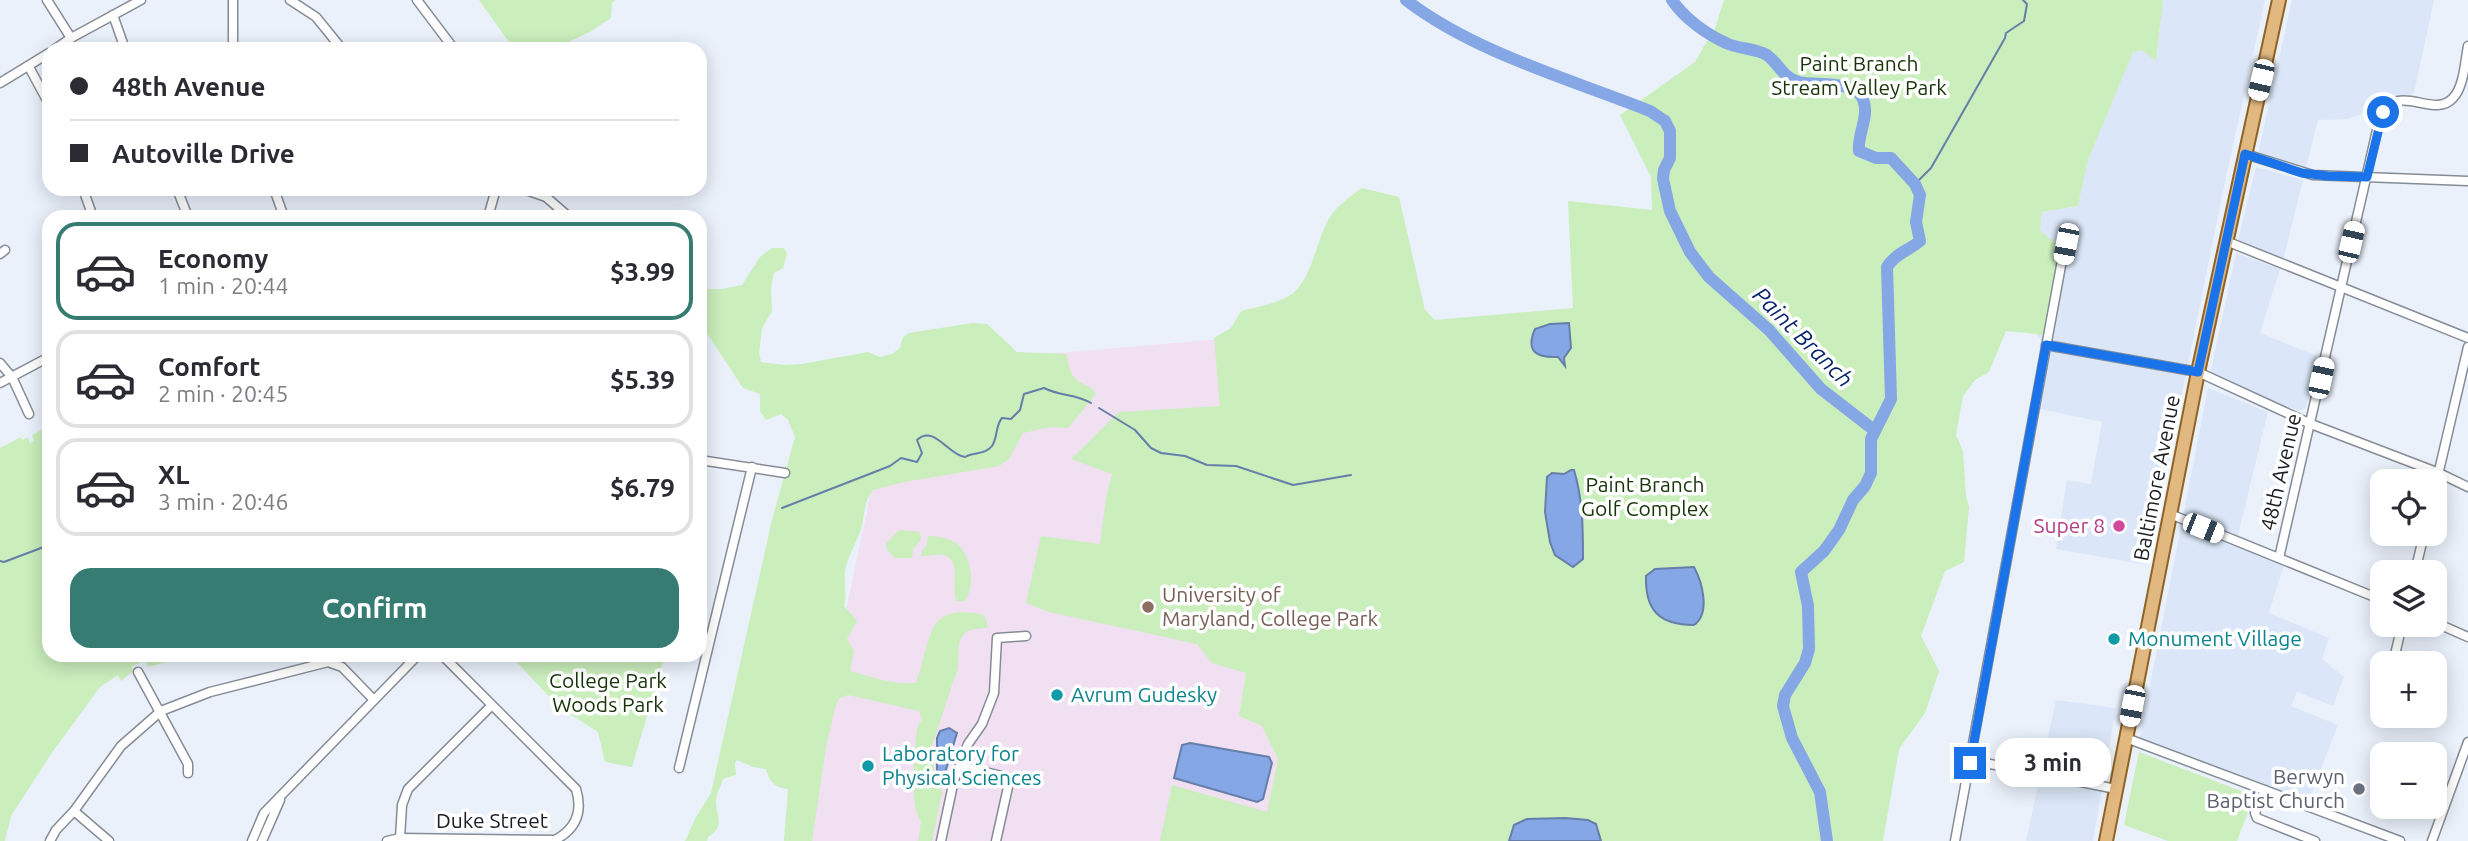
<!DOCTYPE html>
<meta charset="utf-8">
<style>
:root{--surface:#fff;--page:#f2f2f3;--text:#2b2b33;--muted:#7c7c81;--line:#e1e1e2;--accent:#367c72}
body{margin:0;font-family:Ubuntu,sans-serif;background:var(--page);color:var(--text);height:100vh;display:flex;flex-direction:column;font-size:26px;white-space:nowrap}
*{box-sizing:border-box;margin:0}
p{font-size:23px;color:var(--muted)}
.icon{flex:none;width:38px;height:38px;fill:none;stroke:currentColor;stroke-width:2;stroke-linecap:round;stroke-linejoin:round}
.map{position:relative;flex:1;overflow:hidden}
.side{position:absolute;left:42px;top:210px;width:665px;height:452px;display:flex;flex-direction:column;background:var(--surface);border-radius:21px;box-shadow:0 4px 18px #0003}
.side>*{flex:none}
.hud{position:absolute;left:42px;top:42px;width:665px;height:154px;border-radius:21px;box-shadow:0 4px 18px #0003;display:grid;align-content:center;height:154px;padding:0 28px;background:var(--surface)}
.buttons{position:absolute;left:2370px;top:469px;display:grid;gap:14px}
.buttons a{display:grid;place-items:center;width:77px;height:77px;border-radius:14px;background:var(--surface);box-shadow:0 4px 18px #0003;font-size:35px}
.end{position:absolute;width:32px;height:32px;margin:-16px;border:9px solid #1a73e8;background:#fff;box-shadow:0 0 0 4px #fff}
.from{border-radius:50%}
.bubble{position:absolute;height:49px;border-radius:21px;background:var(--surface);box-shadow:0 4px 18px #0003;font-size:23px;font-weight:700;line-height:49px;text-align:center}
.car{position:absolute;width:21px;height:42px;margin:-21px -10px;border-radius:9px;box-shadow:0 0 5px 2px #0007;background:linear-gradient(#fff 24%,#345 0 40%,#fff 0 76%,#345 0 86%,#fff 0)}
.hud b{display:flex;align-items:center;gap:24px;height:66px;font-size:26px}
.hud b+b{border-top:2px solid var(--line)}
.hud i{width:18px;height:18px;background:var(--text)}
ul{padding:12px 0 0;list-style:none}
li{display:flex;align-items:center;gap:21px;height:98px;margin:0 14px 10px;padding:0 14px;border:4px solid var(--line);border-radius:21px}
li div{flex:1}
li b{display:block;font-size:26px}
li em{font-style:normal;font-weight:700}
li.current{border-color:var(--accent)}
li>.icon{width:63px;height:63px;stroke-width:1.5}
.primary-button{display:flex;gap:14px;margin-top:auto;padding:14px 28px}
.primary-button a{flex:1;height:80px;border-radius:21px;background:var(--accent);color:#fff;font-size:28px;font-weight:700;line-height:80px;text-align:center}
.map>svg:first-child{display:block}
</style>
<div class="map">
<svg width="2468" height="841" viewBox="0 0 2468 841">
<rect width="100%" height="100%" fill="#eaf1fb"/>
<!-- built -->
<g fill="#dbe7f8">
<path d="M 2163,0 L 2265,0 L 2227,172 L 2147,565 L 2056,549 L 2067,480 L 2091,484 L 2102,422 L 2040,409 L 2051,352 L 2035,332 L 2044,335 L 2040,229 L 2042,212 L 2078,206 L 2088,160 L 2133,51 L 2142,50 L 2156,60 Z"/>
<path d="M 2292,0 L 2434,0 L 2414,93 L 2348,119 L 2318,120 L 2305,171 L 2258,154 Z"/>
<path d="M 2256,167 L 2303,180 L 2283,261 L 2238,240 Z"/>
<path d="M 2236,253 L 2280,269 L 2260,333 L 2317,356 L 2306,408 L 2298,411 L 2210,375 Z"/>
<path d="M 2208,388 L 2268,412 L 2238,535 L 2287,555 L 2269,613 L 2329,638 L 2322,659 L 2344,677 L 2333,706 L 2297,692 L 2291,706 L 2338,725 L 2305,811 L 2138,747 Z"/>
<path d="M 2056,700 L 2116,708 L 2093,841 L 2026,841 Z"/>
</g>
<!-- education -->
<path fill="#f1e0f2" d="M 1427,321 L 1468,841 L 798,841 L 897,367 Z"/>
<!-- green -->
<g fill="#caeebc">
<path d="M 479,0 L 615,0 L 612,3 L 611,18 L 590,32 L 553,49 L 514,49 Z"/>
<path d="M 1724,0 L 2163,0 L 2156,61 L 2142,50 L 2133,52 L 2088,160 L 2078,206 L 2042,212 L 2040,230 L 2059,247 L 2045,335 L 2006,331 L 1989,372 L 1975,380 L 1963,396 L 1956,435 L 1963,451 L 1966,496 L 1969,507 L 1964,562 L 1945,571 L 1921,636 L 1939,671 L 1925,713 L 1899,749 L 1883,841 L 1160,841 L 1172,785 L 1267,812 L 1278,759 L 1262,726 L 1239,716 L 1246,673 L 1212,663 L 1197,644 L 1049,612 L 1026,603 L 1041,536 L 1100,544 L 1106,498 L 1112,474 L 1071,459 L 1119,412 L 1220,406 L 1214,338 L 1231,328 L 1241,311 C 1257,307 1277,304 1292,294 C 1311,280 1317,241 1327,222 C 1334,208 1349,197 1362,188 L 1399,197 L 1425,310 L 1435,320 L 1573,308 L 1568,201 L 1652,210 L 1651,177 L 1620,115 L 1695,62 L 1707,41 L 1711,41 Z"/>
<path d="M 772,248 L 784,248 L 787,254 L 783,268 L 774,273 L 771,288 L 772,311 L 762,328 L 759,353 L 761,362 L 785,365 L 802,364 L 868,352 L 880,357 L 892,354 L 900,348 L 903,337 L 909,333 L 972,323 L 987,324 L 1017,352 L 1066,354 C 1068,361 1069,370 1073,376 C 1079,385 1091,384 1096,394 L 1068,428 L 1050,427 L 1023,433 L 1009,459 L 999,466 L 904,482 L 873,490 C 864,502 865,512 862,526 C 858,541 846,558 845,573 C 844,585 847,593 844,606 L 857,621 L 847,639 L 854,651 L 850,671 C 873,677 892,685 916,683 C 932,644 922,601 984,615 L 988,627 C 981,629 970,628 965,633 C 953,644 963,667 954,679 L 932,746 L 934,771 L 942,793 L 932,841 L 918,841 L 921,822 C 908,803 915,751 917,728 L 922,719 L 919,711 L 848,695 L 840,698 L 836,704 L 826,747 L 812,841 L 784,841 L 788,789 C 776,788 769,782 766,769 L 753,767 L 737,760 L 735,763 L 736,775 L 723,779 C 721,786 716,794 716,801 C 716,818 726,825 708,837 L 707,841 L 685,841 L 696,817 L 711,793 L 772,520 L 795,437 L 788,420 L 781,414 L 766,420 L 760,411 L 760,394 L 743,388 L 700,323 L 700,289 L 721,289 L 742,285 L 760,257 Z"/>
<path d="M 49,421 L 49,654 L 193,655 L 148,667 L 145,660 L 131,667 L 133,671 L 121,681 L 118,675 L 100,687 L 51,754 L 11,816 L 5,841 L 0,841 L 0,448 L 21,437 L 22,440 L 28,437 L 30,443 L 34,441 L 32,435 L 43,429 L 42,425 Z"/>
<path d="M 899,530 L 920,532 L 921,540 L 913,549 L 912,558 L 895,558 L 887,550 L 886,544 Z"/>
<path d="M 928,536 C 937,536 948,538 956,543 C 971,554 977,587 964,601 L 957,601 C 950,589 963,559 943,555 C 936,554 927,556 920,556 L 923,549 L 926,547 Z"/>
<path d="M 510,655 L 665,655 L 632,767 L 605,762 L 598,732 L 559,707 Z"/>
<path d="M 2139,752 L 2254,796 L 2237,841 L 2168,841 L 2124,825 Z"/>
</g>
<!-- water -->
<g fill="#86a7e5" stroke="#667eaa" stroke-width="2">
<path d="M 1569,323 L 1571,348 L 1564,358 L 1565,366 L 1558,357 C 1537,358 1525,352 1535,329 L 1550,324 Z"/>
<path d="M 1571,470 L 1574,470 C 1583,500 1583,530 1583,559 L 1573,567 L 1555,555 L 1550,542 L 1545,512 L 1547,477 L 1552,473 L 1564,474 Z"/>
<path d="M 1694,567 C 1702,582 1711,613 1694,625 C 1659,625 1645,610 1646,576 L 1655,569 Z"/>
<path d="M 949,728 L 957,733 L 944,776 L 940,776 L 937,774 L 937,738 L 940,731 Z"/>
<path d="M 1190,743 L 1269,757 L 1272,763 L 1263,799 L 1257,802 L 1174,778 L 1182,745 Z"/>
<path d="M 1565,818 L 1588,820 L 1596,824 L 1601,841 L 1509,841 L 1514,825 L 1527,819 Z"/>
</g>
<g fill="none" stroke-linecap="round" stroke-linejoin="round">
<!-- stream -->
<g stroke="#667eaa" stroke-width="2">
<path d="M 1915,184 L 1931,168 L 2005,38 L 2006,33 L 2024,21 L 2027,4 L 2023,0"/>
<path d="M 1099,408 L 1135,430 L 1151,448 L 1161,453 L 1185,456 L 1207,465 L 1236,466 L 1293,485 L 1351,475"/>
<path d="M 782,508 L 890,466 L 901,458 L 917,462 L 922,453 L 917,440 C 934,424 948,455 965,457 C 974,452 985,455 992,446 C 998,437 995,426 1002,418 L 1011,419 L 1020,410 L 1024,394 L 1044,388 C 1062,397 1074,393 1091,403"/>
<path d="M 0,561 L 4,562 L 49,545"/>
</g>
<!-- river -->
<g stroke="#86a7e5" stroke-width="12">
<path d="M 1406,0 C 1475,53 1570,79 1650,111 L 1665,121 L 1670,131 L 1670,158 L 1664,170 L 1663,179 L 1670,211 L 1690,252 L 1709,277 L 1769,330 L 1821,389 L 1874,430"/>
<path d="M 1672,0 C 1684,18 1706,34 1726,43 C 1738,49 1755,48 1767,55 C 1779,64 1783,78 1799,82 C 1817,86 1855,80 1863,99 C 1870,117 1857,134 1859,151 L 1876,158 L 1891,158 L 1915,184 L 1920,195 L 1916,222 L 1920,241 C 1908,251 1896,253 1887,267 L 1891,399 L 1871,439 L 1871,473 L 1865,486 L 1853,500 L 1839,530 L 1824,551 L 1801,572 L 1808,606 L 1809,649 L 1805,663 L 1785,695 L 1783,706 L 1792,738 L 1820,792 L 1827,841"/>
</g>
<!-- minor casing -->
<g stroke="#858c95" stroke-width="11">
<g id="minor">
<path d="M 47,0 L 71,38"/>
<path d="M 233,0 L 233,49"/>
<path d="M 290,0 L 316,17 L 342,49"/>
<path d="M 417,0 L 454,49"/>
<path d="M 113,15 L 125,49"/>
<path d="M 55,49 L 71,38 L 141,0"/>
<path d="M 29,67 L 49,104"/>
<path d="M 0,83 L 49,53"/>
<path d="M 2245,154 L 2313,175 L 2468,181"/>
<path d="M 83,189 L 93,217"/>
<path d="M 177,189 L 188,217"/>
<path d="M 274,189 L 284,217"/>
<path d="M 523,189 L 546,197 L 569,217"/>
<path d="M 488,217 L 496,189"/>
<path d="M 2226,241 L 2468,338"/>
<path d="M 0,254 L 5,250"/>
<path d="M 2046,345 L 2198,372 L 2311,424 L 2439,473 L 2468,487"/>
<path d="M 0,363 L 12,377 L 29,414"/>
<path d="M 0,383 L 49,357"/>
<path d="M 700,460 L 785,473"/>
<path d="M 2434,492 L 2468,347"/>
<path d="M 2170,514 L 2382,600"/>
<path d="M 2279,558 L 2380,117 C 2398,80 2433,120 2453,98 C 2464,87 2465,61 2468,46"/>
<path d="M 2415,572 L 2424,534"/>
<path d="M 2434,622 L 2468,637"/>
<path d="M 2393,663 L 2402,625"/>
<path d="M 138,672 L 188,764 L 188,773"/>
<path d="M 2126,738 L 2400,841"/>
<path d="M 1970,760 L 2116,789"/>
<path d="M 960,766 L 1010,778 L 996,841"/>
<path d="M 679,768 L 752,467"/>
<path d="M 2265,790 L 2255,813 L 2257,818 L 2315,841"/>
<path d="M 74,811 L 109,841"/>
<path d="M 400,838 L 402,805 L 408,789 L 491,706"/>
<path d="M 50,841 L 56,830 L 74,811 L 121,746 L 161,711 L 210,692 L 328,662 L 342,667 L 373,699"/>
<path d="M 252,841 L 264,813 L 419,654"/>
<path d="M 262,841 L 280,800"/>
<path d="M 387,841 L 400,838 L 555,840 C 576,829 583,812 576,789 L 441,654"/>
<path d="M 941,841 L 954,780 L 968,744 L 982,724 L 994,693 L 997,638 L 1026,636"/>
<path d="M 1955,841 L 2065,244"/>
<path d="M 2432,841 L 2468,742"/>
</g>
</g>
<!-- primary casing -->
<g stroke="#8e6326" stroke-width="16">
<path id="primary" d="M 2106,841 L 2198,372 L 2279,0"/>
</g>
<!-- minor -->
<use href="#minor" stroke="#fff" stroke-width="8"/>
<!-- primary -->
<use href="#primary" stroke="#e1b87f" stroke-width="12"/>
</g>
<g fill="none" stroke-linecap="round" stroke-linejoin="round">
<!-- route -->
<path stroke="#1a73e8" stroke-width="9" d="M 1970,763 L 2046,345 L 2198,372 L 2245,154 L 2302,173 L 2328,176 L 2367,177 L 2383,112"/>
</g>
<!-- markers -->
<circle fill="#d1479c" stroke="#fff" stroke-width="2.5" cx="2119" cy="526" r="7"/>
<circle fill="#8d6e63" stroke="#fff" stroke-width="2.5" cx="1148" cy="607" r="7"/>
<g fill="#0f9aa8" stroke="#fff" stroke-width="2.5">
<circle cx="2114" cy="639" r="7"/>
<circle cx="1057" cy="695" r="7"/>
<circle cx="868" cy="766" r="7"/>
</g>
<circle fill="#6b7280" stroke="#fff" stroke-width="2.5" cx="2359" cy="789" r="7"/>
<g text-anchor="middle" stroke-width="7" stroke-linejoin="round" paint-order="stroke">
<!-- park labels -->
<g font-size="21" fill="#18350a" stroke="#fff">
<text x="1859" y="71">Paint Branch<tspan x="1859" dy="24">Stream Valley Park</tspan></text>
<text x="1645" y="492">Paint Branch<tspan x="1645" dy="24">Golf Complex</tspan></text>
<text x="608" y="688">College Park<tspan x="608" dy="24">Woods Park</tspan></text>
</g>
<!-- street labels -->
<g font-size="21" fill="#1a1d21" stroke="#fff">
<text transform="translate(2281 472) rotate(-77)" y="7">48th Avenue</text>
<text transform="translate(2157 478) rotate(-79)" y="7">Baltimore Avenue</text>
<text x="492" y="828">Duke Street</text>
</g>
<!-- hotel labels -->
<g font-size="21" fill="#b23c85" stroke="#fff" text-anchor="end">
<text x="2105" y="533">Super 8</text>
</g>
<!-- education labels -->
<g font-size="21" fill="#785e54" stroke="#fff" text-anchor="start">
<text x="1162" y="602">University of<tspan x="1162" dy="24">Maryland, College Park</tspan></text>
</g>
<!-- culture labels -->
<g font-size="21" fill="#0d838f" stroke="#fff" text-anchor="start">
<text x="2128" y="646">Monument Village</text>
<text x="1071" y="702">Avrum Gudesky</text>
<text x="882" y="761">Laboratory for<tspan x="882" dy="24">Physical Sciences</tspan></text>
</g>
<!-- worship labels -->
<g font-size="21" fill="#5b616d" stroke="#fff" text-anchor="end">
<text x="2345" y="784">Berwyn<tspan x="2345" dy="24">Baptist Church</tspan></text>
</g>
<!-- water labels -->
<g font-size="23" font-style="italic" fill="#04236a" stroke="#fff">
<text transform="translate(1803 337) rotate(45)" y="8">Paint Branch</text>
</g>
</g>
</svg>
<div class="buttons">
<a><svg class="icon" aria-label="locate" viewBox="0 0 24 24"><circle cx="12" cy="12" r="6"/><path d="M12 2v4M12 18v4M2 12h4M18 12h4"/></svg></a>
<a><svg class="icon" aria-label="layers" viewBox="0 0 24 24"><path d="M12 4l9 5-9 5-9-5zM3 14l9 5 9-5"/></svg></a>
<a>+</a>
<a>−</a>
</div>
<i class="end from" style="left:2383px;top:112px"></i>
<i class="end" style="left:1970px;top:763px"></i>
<div class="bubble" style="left:1995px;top:738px;width:116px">3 min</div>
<i class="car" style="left:2261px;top:80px;rotate:193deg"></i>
<i class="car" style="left:2351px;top:242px;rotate:13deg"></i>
<i class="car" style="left:2066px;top:244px;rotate:191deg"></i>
<i class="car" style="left:2321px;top:378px;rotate:12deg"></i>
<i class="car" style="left:2203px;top:528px;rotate:112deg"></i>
<i class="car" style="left:2132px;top:706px;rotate:191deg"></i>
<div class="hud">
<b><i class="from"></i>48th Avenue</b>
<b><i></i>Autoville Drive</b>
</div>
<section class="side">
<ul>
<li class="current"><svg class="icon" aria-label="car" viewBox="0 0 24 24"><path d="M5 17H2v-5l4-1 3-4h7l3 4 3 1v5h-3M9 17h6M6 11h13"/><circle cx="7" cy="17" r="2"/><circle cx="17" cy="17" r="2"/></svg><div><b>Economy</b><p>1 min · 20:44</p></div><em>$3.99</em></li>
<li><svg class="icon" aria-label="car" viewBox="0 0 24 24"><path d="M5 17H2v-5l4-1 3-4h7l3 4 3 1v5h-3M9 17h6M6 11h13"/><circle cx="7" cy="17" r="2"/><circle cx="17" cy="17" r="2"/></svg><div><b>Comfort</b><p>2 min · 20:45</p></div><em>$5.39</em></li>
<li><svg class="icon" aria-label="car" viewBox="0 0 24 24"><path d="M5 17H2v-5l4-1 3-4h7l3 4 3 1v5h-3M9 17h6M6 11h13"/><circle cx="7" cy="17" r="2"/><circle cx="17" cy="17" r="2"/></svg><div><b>XL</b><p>3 min · 20:46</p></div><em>$6.79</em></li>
</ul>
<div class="primary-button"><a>Confirm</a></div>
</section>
</div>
